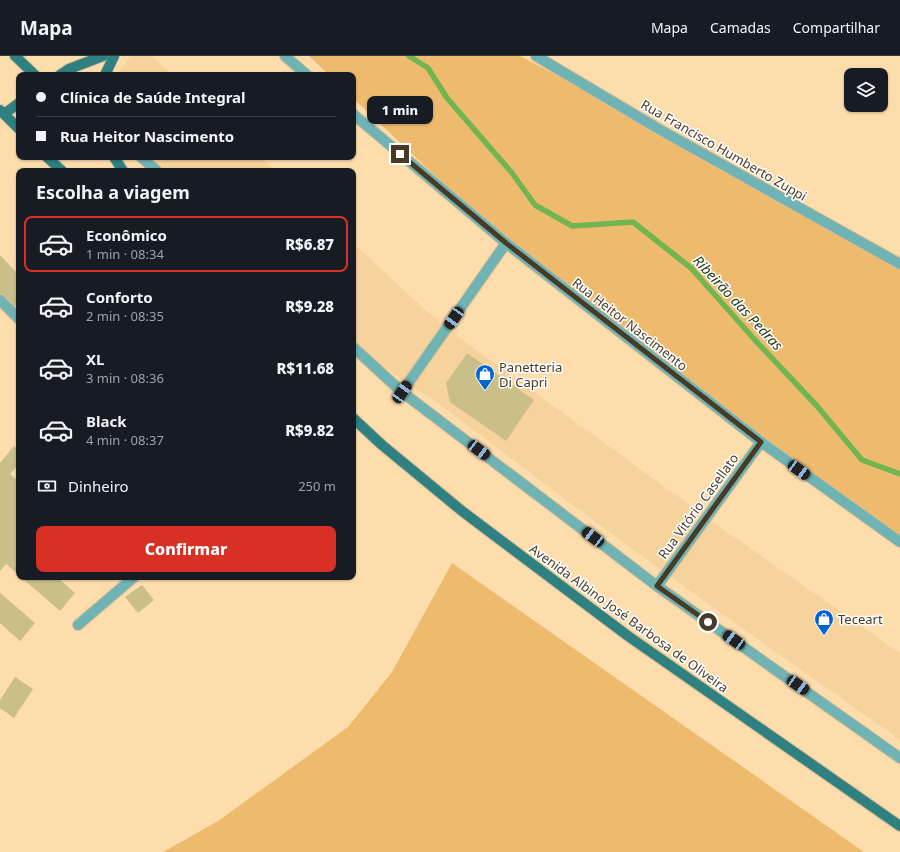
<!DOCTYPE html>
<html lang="pt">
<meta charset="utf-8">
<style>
:root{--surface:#171b24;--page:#20242c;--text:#f1f3f6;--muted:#9ea1a6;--line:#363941;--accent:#d93025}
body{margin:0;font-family:"Noto Sans",sans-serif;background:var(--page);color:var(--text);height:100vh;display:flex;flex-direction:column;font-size:15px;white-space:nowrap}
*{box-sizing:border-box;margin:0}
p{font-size:13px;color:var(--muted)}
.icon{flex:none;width:22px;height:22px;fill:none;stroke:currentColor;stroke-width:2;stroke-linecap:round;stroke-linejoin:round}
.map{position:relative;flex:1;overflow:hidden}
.panel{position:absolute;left:16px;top:112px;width:340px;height:412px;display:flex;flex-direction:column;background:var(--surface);border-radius:8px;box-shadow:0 1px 3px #0004}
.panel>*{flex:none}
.hud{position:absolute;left:16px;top:16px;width:340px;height:88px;border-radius:8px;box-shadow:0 1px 3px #0004;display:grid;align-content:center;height:88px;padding:0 20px;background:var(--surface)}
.controls{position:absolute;left:844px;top:12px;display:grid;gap:8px}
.controls a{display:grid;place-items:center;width:44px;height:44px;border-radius:8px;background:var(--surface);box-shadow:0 1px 3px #0004;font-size:20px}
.end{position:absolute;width:18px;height:18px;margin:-9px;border:5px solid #473a27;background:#fff;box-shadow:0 0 0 2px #fff}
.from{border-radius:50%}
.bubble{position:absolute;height:28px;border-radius:8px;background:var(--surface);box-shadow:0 1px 3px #0004;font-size:13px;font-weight:800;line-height:28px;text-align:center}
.car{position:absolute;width:12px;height:24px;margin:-12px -6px;border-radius:5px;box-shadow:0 0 3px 1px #0007;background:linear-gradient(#222 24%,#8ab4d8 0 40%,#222 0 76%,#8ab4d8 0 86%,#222 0)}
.hud b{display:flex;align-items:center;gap:14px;height:38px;font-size:15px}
.hud b+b{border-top:1px solid var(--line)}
.hud i{width:10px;height:10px;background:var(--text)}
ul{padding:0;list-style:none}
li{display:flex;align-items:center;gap:12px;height:56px;margin:0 8px 6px;padding:0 12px;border:2px solid transparent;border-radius:8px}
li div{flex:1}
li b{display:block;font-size:15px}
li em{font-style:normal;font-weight:800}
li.on{border-color:var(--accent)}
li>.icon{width:36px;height:36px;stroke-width:1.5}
h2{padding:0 20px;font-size:18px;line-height:48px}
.pay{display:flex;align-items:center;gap:10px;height:44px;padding:0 20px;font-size:15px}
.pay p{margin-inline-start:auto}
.button{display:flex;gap:8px;margin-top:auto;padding:8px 20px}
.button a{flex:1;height:46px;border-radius:8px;background:var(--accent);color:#fff;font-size:16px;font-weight:800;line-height:46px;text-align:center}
header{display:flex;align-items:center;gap:24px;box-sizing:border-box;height:56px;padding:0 20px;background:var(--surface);border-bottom:1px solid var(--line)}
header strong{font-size:19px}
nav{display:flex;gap:22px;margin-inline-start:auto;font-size:14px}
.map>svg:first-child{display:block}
</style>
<header>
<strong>Mapa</strong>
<nav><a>Mapa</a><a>Camadas</a><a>Compartilhar</a></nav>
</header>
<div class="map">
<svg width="900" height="796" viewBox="0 0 900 796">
<rect width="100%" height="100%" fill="#feddad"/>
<!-- built -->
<g fill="#f6d29c">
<path d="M 132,0 L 152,0 L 172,19 L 117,19 L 129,1 Z"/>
<path d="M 149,101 L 260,101 L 276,115 L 165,115 Z"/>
<path d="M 353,187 L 431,259 L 467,287 L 720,471 L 900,597 L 900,684 L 701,543 L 571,448 L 439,348 L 384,311 L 353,283 Z"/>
</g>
<!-- green -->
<g fill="#eebb6e">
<path d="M 309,0 L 520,0 L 658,72 L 900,208 L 900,486 L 506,187 L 353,42 L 353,19 L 329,19 Z"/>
<path d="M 452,507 L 864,796 L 163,796 L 218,765 L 348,671 L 392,616 Z"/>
</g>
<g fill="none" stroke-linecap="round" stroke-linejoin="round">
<!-- stream -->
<path stroke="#70b550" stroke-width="5.5" d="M 409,0 L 428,12 L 447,42 L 512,117 L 535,149 L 572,170 L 633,166 L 691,212 L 755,284 L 817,350 L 862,404 L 900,418"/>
</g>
<!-- building -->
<g fill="#cbbf89">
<path d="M 0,199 L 19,219 L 19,246 L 11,253 L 0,242 Z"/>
<path d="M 467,297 L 534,344 L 506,385 L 450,346 L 446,327 Z"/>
<path d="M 14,390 L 19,395 L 19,408 L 10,418 L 19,426 L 19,519 L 6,508 L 0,515 L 0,407 Z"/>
<path d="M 21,521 L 57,521 L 75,537 L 60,555 Z"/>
<path d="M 142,529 L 154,544 L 138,557 L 125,541 Z"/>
<path d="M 0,537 L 35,567 L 20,585 L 0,567 Z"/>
<path d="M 15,621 L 33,633 L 14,662 L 0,652 L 0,644 Z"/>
</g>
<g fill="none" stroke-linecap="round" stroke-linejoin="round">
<!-- minor casing -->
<g stroke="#d9bc92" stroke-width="12">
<g id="minor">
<path d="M 285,0 L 307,19"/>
<path d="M 536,0 L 657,72 L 900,208"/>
<path d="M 353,58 L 506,187 L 761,386 L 900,486"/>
<path d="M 141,101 L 157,115"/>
<path d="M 0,244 L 19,263"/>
<path d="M 353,291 L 402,336 L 657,530 L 900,702"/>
<path d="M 402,336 L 506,187"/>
<path d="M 657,530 L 761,386"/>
<path d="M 78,569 L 134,521"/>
</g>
</g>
<!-- major casing -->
<g stroke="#d9bc92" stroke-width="12">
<g id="major">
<path d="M 15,0 L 35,19"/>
<path d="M 60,19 L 69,13 L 103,0"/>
<path d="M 105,19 L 114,0"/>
<path d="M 0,54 L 19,73"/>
<path d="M 4,58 L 19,47"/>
<path d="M 47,101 L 62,115"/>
<path d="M 114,101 L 123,115"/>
<path d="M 353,362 L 382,389 L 462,455 L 628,580 L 900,770"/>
</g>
</g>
<!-- minor -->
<use href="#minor" stroke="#6fb3b4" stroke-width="10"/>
<!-- major -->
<use href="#major" stroke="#2e8081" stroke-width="10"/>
</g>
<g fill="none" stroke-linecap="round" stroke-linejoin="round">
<!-- route -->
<path stroke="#473a27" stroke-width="5" d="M 400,98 L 506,187 L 761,386 L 657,530 L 708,566"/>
</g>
<!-- icons -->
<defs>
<g id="shop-pin" transform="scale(1)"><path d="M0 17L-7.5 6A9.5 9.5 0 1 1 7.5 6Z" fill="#0464cd" stroke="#fff"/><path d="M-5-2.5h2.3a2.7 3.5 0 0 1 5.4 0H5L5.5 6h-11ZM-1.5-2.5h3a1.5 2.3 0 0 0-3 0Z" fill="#fff"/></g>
</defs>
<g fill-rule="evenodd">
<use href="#shop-pin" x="485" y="318"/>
<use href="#shop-pin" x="824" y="563"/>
</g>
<g text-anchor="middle" stroke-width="3" stroke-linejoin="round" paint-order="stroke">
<!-- street labels -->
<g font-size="13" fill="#473a27" stroke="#fff">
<text transform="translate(724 94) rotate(30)" y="5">Rua Francisco Humberto Zuppi</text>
<text transform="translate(630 268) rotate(38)" y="5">Rua Heitor Nascimento</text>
<text transform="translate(698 450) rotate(-54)" y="5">Rua Vitório Casellato</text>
<text transform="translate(629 562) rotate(36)" y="5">Avenida Albino José Barbosa de Oliveira</text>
</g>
<!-- poi labels -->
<g font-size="13" fill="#473a27" stroke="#fff" text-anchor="start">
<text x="499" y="316">Panetteria<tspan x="499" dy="15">Di Capri</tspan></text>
<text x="838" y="568">Teceart</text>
</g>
<!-- water labels -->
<g font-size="14" font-style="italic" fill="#1b360e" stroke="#fff">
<text transform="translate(738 247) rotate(47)" y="5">Ribeirão das Pedras</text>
</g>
</g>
</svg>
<div class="controls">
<a><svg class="icon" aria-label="layers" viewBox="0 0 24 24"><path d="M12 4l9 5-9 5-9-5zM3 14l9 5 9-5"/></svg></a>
</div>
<i class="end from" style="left:708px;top:566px"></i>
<i class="end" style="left:400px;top:98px"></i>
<div class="bubble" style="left:367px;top:40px;width:66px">1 min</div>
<i class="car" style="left:454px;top:262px;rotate:215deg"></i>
<i class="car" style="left:402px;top:336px;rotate:35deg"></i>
<i class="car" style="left:479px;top:394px;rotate:127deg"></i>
<i class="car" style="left:799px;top:414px;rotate:126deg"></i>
<i class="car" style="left:593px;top:481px;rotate:307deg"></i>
<i class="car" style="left:734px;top:584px;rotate:305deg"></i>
<i class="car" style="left:798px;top:629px;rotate:125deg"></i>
<div class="hud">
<b><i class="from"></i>Clínica de Saúde Integral</b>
<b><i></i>Rua Heitor Nascimento</b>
</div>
<section class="panel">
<h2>Escolha a viagem</h2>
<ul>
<li class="on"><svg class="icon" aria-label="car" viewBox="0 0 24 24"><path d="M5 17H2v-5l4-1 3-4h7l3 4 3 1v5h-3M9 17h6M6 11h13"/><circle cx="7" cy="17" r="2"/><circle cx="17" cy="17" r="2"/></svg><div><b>Econômico</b><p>1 min · 08:34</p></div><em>R$6.87</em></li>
<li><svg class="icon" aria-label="car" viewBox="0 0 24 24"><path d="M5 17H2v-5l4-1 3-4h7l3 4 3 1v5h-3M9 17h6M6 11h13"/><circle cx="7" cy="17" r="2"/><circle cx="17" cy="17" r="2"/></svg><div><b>Conforto</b><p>2 min · 08:35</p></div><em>R$9.28</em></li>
<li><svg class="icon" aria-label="car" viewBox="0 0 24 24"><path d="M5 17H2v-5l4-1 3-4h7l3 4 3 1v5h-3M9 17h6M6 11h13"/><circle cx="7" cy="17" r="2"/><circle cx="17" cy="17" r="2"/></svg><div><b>XL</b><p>3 min · 08:36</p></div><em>R$11.68</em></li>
<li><svg class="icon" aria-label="car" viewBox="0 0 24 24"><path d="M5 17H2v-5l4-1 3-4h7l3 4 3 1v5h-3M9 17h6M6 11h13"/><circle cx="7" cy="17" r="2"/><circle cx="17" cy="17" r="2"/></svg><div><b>Black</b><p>4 min · 08:37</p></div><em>R$9.82</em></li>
</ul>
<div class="pay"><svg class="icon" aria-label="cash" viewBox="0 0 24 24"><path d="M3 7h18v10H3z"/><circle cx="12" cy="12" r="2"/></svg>Dinheiro<p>250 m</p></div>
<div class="button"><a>Confirmar</a></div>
</section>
</div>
